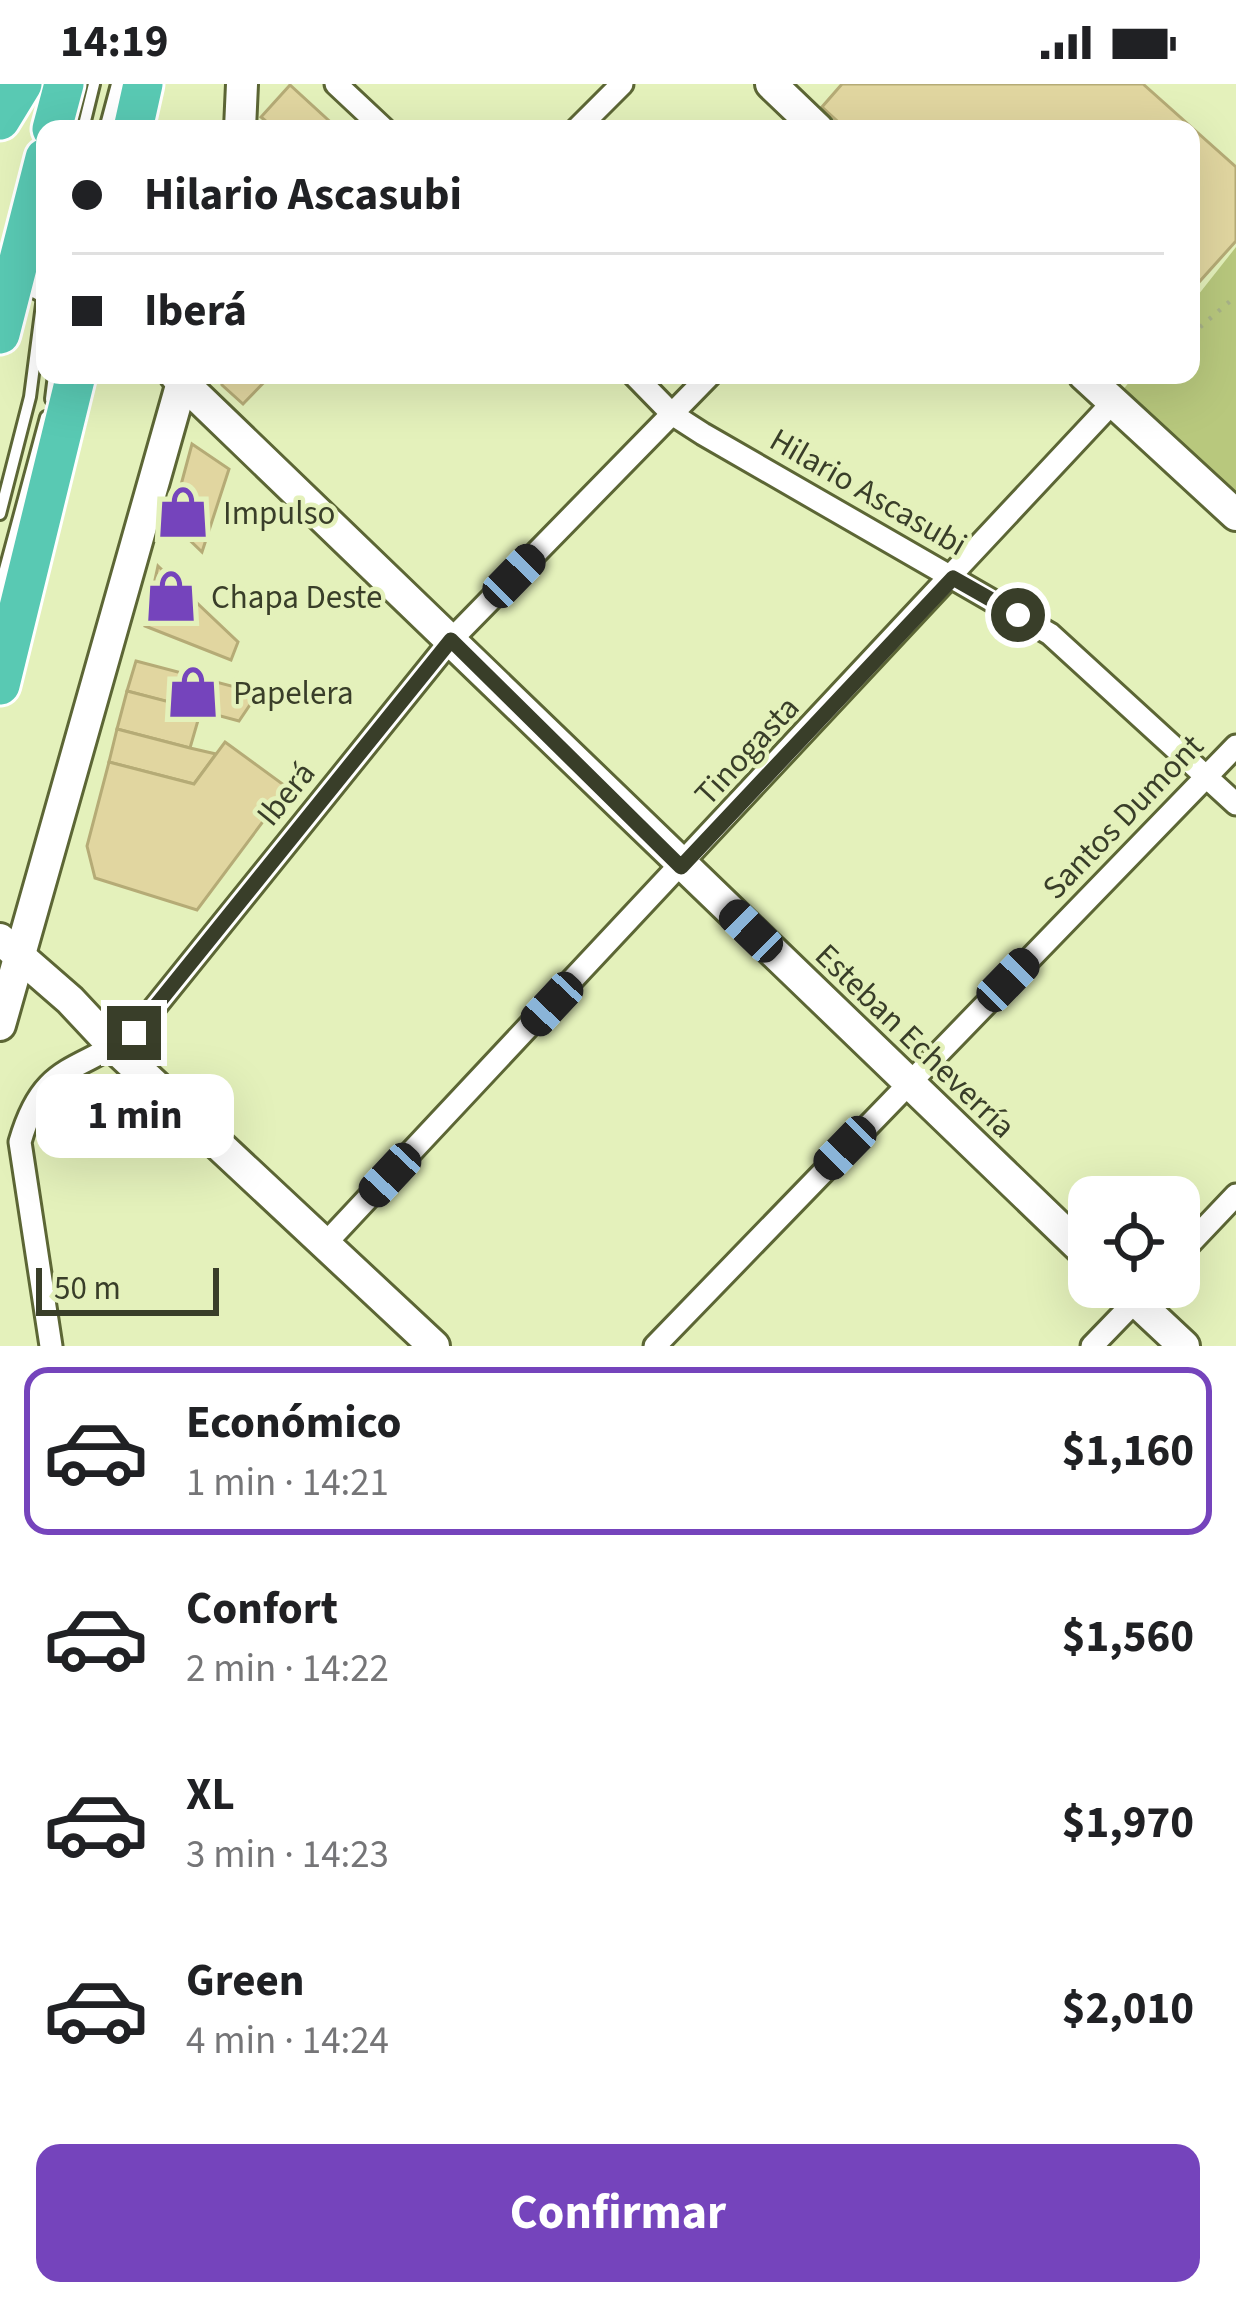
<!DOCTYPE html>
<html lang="es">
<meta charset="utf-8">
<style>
:root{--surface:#fff;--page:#f6f6f6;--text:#202124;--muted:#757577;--line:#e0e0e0;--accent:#7544bc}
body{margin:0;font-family:"Source Sans 3",sans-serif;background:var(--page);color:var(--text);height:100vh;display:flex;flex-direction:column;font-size:45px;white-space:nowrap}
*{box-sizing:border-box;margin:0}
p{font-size:39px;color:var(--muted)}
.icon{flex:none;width:66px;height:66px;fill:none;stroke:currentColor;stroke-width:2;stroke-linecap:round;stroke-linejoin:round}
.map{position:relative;height:1262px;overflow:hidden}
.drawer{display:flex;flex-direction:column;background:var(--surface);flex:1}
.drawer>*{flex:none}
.banner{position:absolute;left:36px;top:36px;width:1164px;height:264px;border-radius:24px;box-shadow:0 12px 48px #0002;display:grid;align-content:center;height:264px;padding:0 36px;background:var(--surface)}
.controls{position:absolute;left:1068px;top:1092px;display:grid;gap:24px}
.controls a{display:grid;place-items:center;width:132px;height:132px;border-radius:24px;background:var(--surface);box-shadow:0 12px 48px #0002;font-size:60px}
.scale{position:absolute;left:36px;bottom:30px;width:183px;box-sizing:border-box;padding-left:12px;border:6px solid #393e29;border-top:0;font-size:33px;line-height:42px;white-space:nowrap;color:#393e29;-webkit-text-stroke:9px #e4f1bb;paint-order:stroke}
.end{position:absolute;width:54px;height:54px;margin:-27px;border:15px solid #393e29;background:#fff;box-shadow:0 0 0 6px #fff}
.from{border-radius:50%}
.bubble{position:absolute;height:84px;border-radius:24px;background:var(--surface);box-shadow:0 12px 48px #0002;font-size:39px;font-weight:700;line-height:84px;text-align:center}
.car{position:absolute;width:36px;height:72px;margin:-36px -18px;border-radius:15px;box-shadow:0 0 9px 3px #0007;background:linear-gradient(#222 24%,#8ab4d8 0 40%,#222 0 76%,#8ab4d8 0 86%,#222 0)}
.banner b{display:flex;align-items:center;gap:42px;height:114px;font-size:45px}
.banner b+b{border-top:3px solid var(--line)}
.banner i{width:30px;height:30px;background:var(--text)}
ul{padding:21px 0 0;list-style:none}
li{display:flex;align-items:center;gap:36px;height:168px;margin:0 24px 18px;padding:0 12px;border:6px solid transparent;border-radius:24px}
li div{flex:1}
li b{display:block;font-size:45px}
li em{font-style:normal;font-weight:700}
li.current{border-color:var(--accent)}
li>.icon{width:108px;height:108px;stroke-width:1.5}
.action{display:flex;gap:24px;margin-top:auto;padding:24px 36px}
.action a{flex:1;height:138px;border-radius:24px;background:var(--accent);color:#fff;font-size:48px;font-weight:700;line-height:138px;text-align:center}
.status{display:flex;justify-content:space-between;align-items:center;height:84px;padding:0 60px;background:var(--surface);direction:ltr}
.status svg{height:33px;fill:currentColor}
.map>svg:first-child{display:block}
</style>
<div class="status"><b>14:19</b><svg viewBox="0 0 49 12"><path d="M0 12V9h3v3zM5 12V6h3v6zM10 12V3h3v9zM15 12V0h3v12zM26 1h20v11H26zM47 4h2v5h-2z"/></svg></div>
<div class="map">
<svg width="1236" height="1262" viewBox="0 0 1236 1262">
<rect width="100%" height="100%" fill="#e4f1bb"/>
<!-- green -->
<path fill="#b8c87d" d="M 1236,163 L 1236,430 L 1113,318 L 1135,291 L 1191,291 L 1191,220 Z"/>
<!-- building -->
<g fill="#e1d6a0" stroke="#b5ab76" stroke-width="3">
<path d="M 842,0 L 1143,0 L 1236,83 L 1236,157 L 1191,207 L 1191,45 L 846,45 L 822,23 Z"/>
<path d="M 290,1 L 338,45 L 275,45 L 261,33 Z"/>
<path d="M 220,291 L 271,291 L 243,320 L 222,301 Z"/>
<path d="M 192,360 L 229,385 L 202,468 L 171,438 Z"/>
<path d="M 158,482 L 238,558 L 231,576 L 145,542 Z"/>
<path d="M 136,577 L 258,609 L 239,637 L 127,607 Z"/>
<path d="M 127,607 L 201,626 L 190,664 L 117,645 Z"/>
<path d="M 117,645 L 190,664 L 216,670 L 194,700 L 109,678 Z"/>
<path d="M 225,658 L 288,704 L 197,826 L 95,794 L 87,762 L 109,678 L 194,700 Z"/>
</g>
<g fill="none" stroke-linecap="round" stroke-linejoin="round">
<!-- lane casing -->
<g stroke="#5c6635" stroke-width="16">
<g id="lane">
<path d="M 83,45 L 94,0"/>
<path d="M 105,45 L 117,0"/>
<path d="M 51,315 L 54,291"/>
<path d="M 0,430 L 30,313 L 44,205"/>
<path d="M 0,504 L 46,333"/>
</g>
</g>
<!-- street casing -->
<g stroke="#5c6635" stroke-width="27">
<g id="street">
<path d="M 336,0 L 384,45"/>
<path d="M 577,45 L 622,0"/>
<path d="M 634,291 L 672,330 L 703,350 L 1050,550 L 1236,720"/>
<path d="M 325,1160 L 1113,318"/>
<path d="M 1179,1171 L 1236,1111"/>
<path d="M 51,1262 L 20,1058 C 43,978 76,990 134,949 L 451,556 L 710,291"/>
<path d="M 655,1262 L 1236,662"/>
<path d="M 1092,1262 L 1149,1203"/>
</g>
</g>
<!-- secondary casing -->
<g stroke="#5c6635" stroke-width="36">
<g id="secondary">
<path d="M 771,0 L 818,45"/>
<path d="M 240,45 L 242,0"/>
<path d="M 0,178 L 45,203"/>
<path d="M 175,291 L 1089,1172"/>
<path d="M 1084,291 L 1236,431"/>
<path d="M 0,855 L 70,916 L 114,963 L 434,1262"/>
<path d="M 0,941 L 184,291"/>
<path d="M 1121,1203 L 1184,1262"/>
</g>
</g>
<!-- highway casing -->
<g stroke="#fff" stroke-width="45">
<g id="highway">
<path d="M 0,36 L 22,0"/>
<path d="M 52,45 L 64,0"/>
<path d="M 133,45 L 143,0"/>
<path d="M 0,250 L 45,74"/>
<path d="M 0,601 L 76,291"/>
</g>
</g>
<!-- path -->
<path stroke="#a7b287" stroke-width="4.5" stroke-dasharray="3 9" stroke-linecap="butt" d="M 1191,251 L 1236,212"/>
<!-- lane -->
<use href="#lane" stroke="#fff" stroke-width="10"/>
<!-- street -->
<use href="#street" stroke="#fff" stroke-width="21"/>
<!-- secondary -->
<use href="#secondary" stroke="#fff" stroke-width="30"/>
<!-- highway -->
<use href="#highway" stroke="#59c9b3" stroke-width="39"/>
</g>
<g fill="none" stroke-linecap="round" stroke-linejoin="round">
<!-- route -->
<path stroke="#393e29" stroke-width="15" d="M 134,949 L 451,556 L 681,783 L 953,494 L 1018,531"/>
</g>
<!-- icons -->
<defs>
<g id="shop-bare" transform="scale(4.14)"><path d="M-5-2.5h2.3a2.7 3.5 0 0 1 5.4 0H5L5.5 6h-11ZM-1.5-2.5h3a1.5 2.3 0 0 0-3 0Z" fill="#7544bc" stroke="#e4f1bb" stroke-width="2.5" paint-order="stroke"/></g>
</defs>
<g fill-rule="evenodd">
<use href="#shop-bare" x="183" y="428"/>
<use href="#shop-bare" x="171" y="512"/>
<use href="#shop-bare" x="193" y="608"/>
</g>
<g text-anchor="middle" stroke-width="9" stroke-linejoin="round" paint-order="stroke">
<!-- street labels -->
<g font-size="33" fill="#393e29" stroke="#e4f1bb">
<text transform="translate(869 407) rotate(30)" y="12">Hilario Ascasubi</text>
<text transform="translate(746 666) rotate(-47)" y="12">Tinogasta</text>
<text transform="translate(285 709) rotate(-51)" y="12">Iberá</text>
<text transform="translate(1122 732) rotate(-46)" y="12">Santos Dumont</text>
<text transform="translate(916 956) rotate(44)" y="12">Esteban Echeverría</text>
</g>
<!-- poi labels -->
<g font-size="33" fill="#393e29" stroke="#e4f1bb" text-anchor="start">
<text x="223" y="440">Impulso</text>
<text x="211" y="524">Chapa Deste</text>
<text x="233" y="620">Papelera</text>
</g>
</g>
</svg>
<div class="controls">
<a><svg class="icon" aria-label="locate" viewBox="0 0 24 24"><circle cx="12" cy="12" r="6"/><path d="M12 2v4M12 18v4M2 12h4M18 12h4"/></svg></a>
</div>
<div class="scale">50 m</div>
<i class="end from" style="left:1018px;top:531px"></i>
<i class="end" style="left:134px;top:949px"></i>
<div class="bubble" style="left:36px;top:990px;width:198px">1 min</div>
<i class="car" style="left:514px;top:492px;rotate:44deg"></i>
<i class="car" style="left:751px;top:847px;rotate:314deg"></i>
<i class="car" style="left:1008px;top:896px;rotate:44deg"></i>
<i class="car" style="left:552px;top:920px;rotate:223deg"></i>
<i class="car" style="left:845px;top:1064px;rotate:224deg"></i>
<i class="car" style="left:390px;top:1091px;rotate:223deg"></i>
<div class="banner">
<b><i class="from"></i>Hilario Ascasubi</b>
<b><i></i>Iberá</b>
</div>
</div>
<section class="drawer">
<ul>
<li class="current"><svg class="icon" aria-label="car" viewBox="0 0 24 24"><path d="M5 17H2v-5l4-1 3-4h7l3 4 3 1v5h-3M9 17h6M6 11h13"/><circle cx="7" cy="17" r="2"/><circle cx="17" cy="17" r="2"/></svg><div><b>Económico</b><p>1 min · 14:21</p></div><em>$1,160</em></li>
<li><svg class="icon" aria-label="car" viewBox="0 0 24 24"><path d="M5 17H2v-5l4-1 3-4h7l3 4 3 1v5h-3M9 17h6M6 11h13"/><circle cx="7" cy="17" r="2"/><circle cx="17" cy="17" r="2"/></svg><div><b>Confort</b><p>2 min · 14:22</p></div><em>$1,560</em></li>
<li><svg class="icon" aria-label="car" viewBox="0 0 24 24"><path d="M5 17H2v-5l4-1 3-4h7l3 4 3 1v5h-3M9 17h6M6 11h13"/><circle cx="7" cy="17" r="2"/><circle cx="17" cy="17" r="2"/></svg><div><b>XL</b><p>3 min · 14:23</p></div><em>$1,970</em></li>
<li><svg class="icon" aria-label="car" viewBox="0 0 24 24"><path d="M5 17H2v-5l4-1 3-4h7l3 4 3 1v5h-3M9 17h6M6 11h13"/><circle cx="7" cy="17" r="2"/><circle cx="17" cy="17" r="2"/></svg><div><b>Green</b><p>4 min · 14:24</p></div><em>$2,010</em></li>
</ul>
<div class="action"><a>Confirmar</a></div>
</section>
